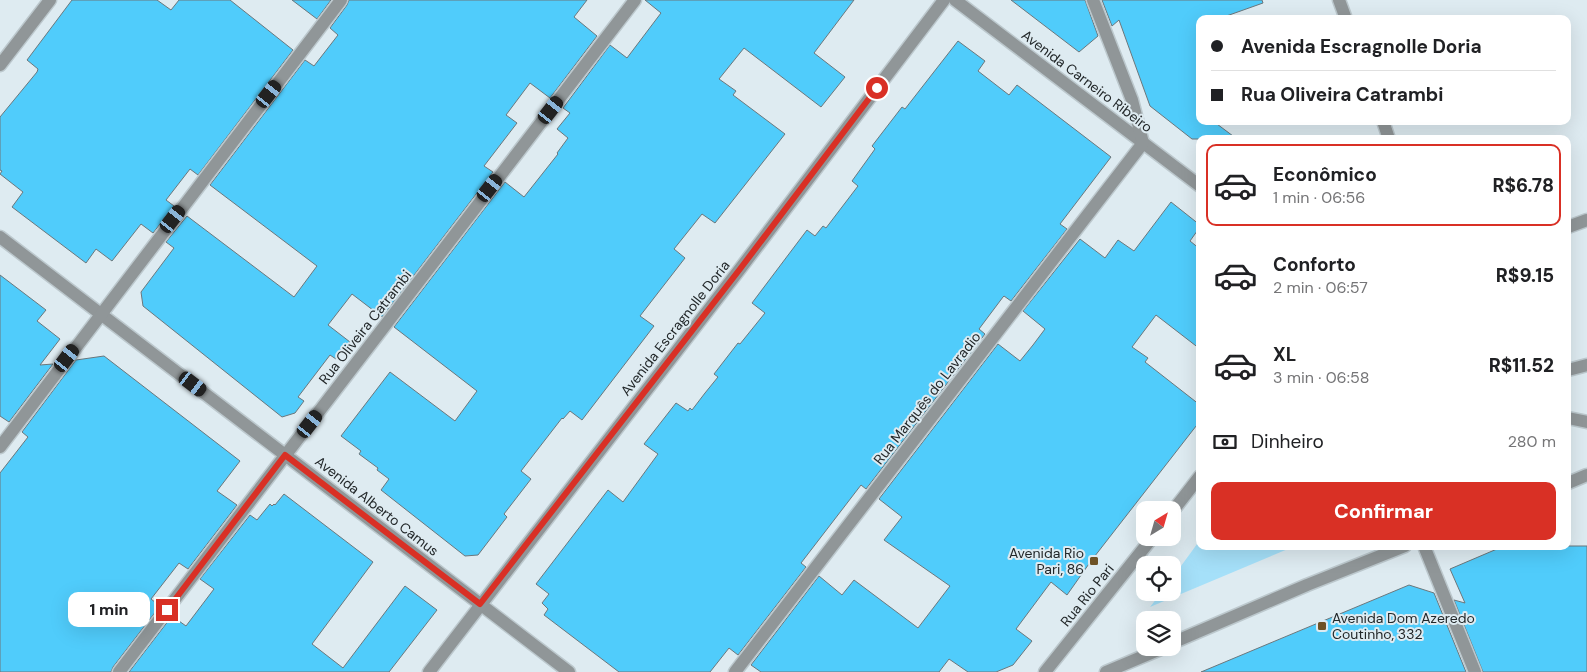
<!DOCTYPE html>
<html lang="pt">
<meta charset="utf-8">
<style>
:root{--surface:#fff;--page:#f2f2f2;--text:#202124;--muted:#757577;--line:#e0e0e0;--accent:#d93025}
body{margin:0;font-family:"DM Sans",sans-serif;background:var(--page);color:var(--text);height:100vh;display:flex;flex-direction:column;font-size:19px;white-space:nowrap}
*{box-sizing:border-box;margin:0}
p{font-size:16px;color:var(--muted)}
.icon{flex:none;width:28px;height:28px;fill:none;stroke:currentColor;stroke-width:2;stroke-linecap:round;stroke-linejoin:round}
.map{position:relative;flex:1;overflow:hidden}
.panel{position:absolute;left:1196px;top:135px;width:375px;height:415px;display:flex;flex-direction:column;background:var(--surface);border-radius:10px;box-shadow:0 5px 20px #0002}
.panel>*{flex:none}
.top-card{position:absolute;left:1196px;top:15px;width:375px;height:110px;border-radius:10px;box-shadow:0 5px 20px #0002;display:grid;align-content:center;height:110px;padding:0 15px;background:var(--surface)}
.needle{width:32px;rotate:37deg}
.fabs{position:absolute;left:1136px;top:501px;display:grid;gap:10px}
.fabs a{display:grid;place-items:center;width:45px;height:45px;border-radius:10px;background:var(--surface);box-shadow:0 5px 20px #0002;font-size:25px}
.end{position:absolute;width:22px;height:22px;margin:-11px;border:6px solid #d93025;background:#fff;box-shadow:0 0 0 2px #fff}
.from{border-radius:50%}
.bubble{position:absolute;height:35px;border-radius:10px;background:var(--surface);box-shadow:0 5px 20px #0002;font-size:16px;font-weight:800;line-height:35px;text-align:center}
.car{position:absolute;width:15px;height:30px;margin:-15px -8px;border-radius:6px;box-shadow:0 0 4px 1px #0007;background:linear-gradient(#222 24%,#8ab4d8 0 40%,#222 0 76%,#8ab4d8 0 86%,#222 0)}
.top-card b{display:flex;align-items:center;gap:18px;height:48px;font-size:19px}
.top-card b+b{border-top:1px solid var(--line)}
.top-card i{width:12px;height:12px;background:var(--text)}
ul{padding:9px 0 0;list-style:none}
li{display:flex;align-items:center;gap:15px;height:82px;margin:0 10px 8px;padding:0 5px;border:2px solid transparent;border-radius:10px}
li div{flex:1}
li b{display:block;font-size:19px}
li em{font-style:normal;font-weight:800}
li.selected{border-color:var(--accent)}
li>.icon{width:45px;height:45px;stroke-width:1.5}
.pay{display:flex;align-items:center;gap:12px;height:55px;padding:0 15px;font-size:19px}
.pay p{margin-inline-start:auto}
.action{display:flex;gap:10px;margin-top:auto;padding:10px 15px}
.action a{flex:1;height:58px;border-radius:10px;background:var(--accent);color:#fff;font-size:20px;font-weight:800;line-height:58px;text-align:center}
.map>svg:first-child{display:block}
</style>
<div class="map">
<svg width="1587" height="672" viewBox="0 0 1587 672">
<rect width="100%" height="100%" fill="#deebf1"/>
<!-- green -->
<path fill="#a5e0f9" d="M 1200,540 L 1200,546 L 1295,546 L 1150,607 L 1161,593 L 1172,592 L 1173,577 Z"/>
<!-- building -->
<g fill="#50ccfb" stroke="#6b777c">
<path d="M 72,0 L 157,0 L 171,10 L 179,0 L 230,0 L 293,50 L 198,175 L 190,169 L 166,200 L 174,206 L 153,233 L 141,224 L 112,261 L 96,249 L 86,263 L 12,207 L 23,192 L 0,174 L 2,171 L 0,170 L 0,117 L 37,72 L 38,69 L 27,60 Z"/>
<path d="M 292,0 L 331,0 L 317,19 Z"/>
<path d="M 349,0 L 587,0 L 574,17 L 597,36 L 550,98 L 530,83 L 506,115 L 517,123 L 484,166 L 493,172 L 382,317 L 352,294 L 328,325 L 350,342 L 336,359 L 330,355 L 298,397 L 304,401 L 295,413 L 282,417 L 143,306 L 141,292 L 174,248 L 166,242 L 187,216 L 294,297 L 317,266 L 210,185 L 305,60 L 314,66 L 338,35 L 330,28 L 347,5 Z"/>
<path d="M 645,0 L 854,0 L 814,53 L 845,77 L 821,107 L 744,48 L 719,79 L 736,91 L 733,95 L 785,134 L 715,223 L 702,214 L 674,249 L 685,258 L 640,316 L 654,326 L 582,420 L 570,411 L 563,419 L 562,418 L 521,471 L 531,479 L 504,514 L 507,517 L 478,555 L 465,556 L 381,490 L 389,479 L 377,470 L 378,468 L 359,454 L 361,451 L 341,436 L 390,372 L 455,421 L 477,391 L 394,327 L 505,182 L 524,197 L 558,154 L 557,153 L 568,138 L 557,129 L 570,113 L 563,108 L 610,45 L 627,58 L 661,13 Z"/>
<path d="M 1011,0 L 1085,0 L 1098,36 L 1079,52 Z"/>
<path d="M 1102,0 L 1262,0 L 1263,3 L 1218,19 L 1200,19 L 1200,121 L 1213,121 L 1237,139 L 1192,139 L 1150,106 L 1119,20 L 1112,26 Z"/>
<path d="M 958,41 L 985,61 L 978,71 L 1009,95 L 1017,85 L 1111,157 L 1060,224 L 1067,229 L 1011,301 L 1004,296 L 1003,297 L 979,329 L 985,334 L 866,489 L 861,485 L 801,563 L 806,567 L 738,655 L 729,648 L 710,672 L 619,672 L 544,615 L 548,609 L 542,603 L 549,594 L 536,584 L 608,490 L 623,502 L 658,454 L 644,444 L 676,403 L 688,411 L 690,408 L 692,410 L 705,393 L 718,377 L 714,374 L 738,343 L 740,344 L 765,313 L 752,303 L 807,230 L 815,236 L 823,226 L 826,228 L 858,186 L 852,181 L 875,149 L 872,146 L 902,107 L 905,109 Z"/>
<path d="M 1171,202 L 1200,225 L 1200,227 L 1190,241 L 1200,249 L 1200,349 L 1156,315 L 1132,347 L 1148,358 L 1145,362 L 1200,405 L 1200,421 L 1091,561 L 1067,595 L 1051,582 L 1016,629 L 1032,641 L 1013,665 L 996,672 L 968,672 L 949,659 L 939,672 L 761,672 L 751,665 L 819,576 L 842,595 L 854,580 L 918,628 L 950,586 L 884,540 L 902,517 L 879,499 L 998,344 L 1020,361 L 1033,345 L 1045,329 L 1023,311 L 1080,239 L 1105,258 L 1118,240 L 1134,251 Z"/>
<path d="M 0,275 L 46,310 L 37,321 L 60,339 L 40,365 L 53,364 L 9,422 L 0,416 Z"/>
<path d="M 104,356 L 240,461 L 217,491 L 237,505 L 188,569 L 179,563 L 151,599 L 160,606 L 113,667 L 111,672 L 0,672 L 0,473 L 28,437 L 22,432 L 76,360 Z"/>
<path d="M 284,494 L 373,562 L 312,644 L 343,668 L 405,586 L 437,610 L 389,672 L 129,672 L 172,616 L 186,626 L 214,589 L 200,579 L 250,515 L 257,520 L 270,504 L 272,506 L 274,504 L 275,505 Z"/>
<path d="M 1504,546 L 1587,546 L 1587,672 L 1483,672 L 1454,600 L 1465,603 L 1450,569 Z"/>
<path d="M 1409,585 L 1434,593 L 1466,672 L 1201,672 Z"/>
</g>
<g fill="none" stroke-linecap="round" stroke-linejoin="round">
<!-- minor casing -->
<g stroke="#bcc8cd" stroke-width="15">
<g id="minor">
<path d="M 955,0 L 1200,186"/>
<path d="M 1339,0 L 1346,19"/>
<path d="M 0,65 L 50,0"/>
<path d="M 1383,121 L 1389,139"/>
<path d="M 1568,227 L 1587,220"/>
<path d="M 0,237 L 569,672"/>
<path d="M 1568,370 L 1587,365"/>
<path d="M 1568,418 L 1587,422"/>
<path d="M 0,447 L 341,0"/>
<path d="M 1568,483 L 1587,475"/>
<path d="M 1172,512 L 1200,476"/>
<path d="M 1424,546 L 1475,672"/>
<path d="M 1172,643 L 1307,585 L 1405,546"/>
<path d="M 119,672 L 635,0"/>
<path d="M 429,672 L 740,269 L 944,0"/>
<path d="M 735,672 L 1143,143 L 1132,100 L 1093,0"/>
<path d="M 1045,672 L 1152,538"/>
<path d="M 1106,672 L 1163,648"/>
</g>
</g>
<!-- minor -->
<use href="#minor" stroke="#909698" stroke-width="12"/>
</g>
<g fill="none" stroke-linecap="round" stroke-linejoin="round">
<!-- route -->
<path stroke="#d93025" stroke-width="6" d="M 167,610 L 285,455 L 480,604 L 740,269 L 877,88"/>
</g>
<!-- markers -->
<g fill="#6e5225" stroke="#deebf1" stroke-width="2">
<rect x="1089" y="556" width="10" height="10" rx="2.5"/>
<rect x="1317" y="621" width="10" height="10" rx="2.5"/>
</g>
<g text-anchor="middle" stroke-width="4" stroke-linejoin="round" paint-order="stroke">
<!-- street labels -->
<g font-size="14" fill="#222729" stroke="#deebf1">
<text transform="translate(1087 81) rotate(37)" y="5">Avenida Carneiro Ribeiro</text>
<text transform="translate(365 327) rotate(-52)" y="5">Rua Oliveira Catrambi</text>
<text transform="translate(675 328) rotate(-52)" y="5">Avenida Escragnolle Doria</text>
<text transform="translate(927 398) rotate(-52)" y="5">Rua Marquês do Lavradio</text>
<text transform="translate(377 506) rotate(38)" y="5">Avenida Alberto Camus</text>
<text transform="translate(1087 595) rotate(-51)" y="5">Rua Rio Pari</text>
</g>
<!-- poi labels -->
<g font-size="14" fill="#222729" stroke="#deebf1" text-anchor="end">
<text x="1084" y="558">Avenida Rio<tspan x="1084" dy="16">Pari, 86</tspan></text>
<text x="1332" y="623" text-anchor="start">Avenida Dom Azeredo<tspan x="1332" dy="16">Coutinho, 332</tspan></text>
</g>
</g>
</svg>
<div class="fabs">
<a><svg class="needle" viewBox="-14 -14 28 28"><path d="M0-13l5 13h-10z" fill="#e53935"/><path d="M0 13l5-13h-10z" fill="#757577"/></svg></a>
<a><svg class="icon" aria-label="locate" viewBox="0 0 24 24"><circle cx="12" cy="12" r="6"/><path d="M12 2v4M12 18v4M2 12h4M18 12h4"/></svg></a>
<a><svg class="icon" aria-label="layers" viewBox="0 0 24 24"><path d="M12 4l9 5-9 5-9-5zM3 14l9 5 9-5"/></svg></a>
</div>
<i class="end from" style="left:877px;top:88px"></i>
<i class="end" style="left:167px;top:610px"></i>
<div class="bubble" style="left:68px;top:592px;width:82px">1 min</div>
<i class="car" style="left:269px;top:94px;rotate:38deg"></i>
<i class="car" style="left:551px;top:110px;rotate:38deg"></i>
<i class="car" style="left:490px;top:188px;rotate:38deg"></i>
<i class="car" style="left:173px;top:219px;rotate:38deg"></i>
<i class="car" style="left:67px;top:358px;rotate:37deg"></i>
<i class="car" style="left:193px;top:384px;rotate:127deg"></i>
<i class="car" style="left:310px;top:424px;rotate:38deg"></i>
<div class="top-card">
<b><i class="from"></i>Avenida Escragnolle Doria</b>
<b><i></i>Rua Oliveira Catrambi</b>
</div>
<section class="panel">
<ul>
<li class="selected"><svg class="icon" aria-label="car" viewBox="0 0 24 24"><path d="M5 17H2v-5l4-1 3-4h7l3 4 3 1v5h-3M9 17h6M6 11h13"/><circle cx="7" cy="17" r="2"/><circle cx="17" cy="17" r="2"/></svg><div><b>Econômico</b><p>1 min · 06:56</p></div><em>R$6.78</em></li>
<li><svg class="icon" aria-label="car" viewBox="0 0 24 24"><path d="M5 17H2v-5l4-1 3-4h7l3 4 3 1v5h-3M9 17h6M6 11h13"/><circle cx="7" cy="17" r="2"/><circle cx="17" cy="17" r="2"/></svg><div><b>Conforto</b><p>2 min · 06:57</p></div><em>R$9.15</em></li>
<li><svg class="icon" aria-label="car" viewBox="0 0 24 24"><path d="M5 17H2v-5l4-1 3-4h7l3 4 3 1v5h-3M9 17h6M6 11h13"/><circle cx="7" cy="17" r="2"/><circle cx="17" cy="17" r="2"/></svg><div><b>XL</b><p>3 min · 06:58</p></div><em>R$11.52</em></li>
</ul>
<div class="pay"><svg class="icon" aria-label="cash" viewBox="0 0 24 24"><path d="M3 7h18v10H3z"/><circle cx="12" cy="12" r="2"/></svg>Dinheiro<p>280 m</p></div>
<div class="action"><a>Confirmar</a></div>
</section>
</div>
